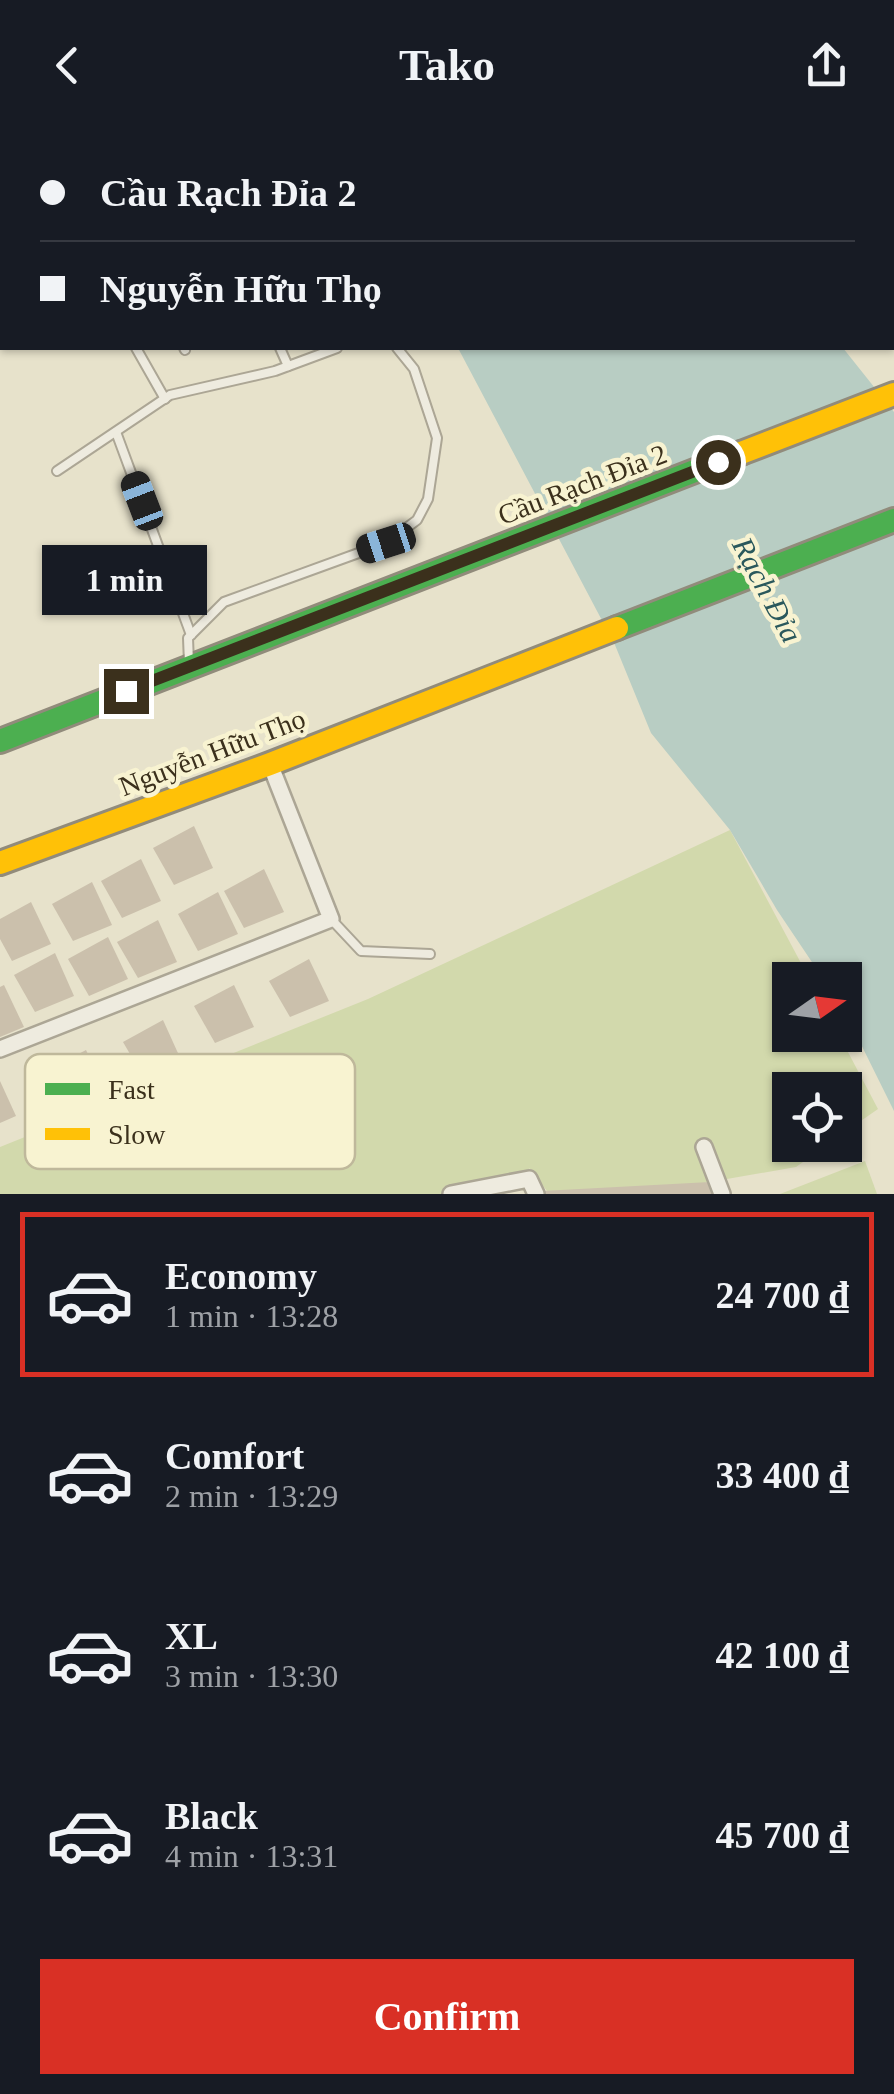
<!DOCTYPE html>
<meta charset="utf-8">
<style>
:root{--surface:#171b24;--page:#20242c;--text:#f1f3f6;--muted:#9ea1a6;--line:#363941;--accent:#d93025}
body{margin:0;font-family:"Times New Roman",serif;background:var(--page);color:var(--text);height:100vh;display:flex;flex-direction:column;font-size:38px;white-space:nowrap}
*{box-sizing:border-box;margin:0}
p{font-size:32px;color:var(--muted)}
.icon{flex:none;width:55px;height:55px;fill:none;stroke:currentColor;stroke-width:2;stroke-linecap:round;stroke-linejoin:round}
.map{position:relative;height:1064px;overflow:hidden}
.panel{display:flex;flex-direction:column;background:var(--surface);flex:1}
.panel>*{flex:none}
.top-card{position:absolute;left:0px;top:0px;width:895px;height:220px;box-shadow:0 2px 8px #0004;display:grid;align-content:center;height:220px;padding:0 40px;background:var(--surface)}
.needle{width:65px;rotate:76deg}
.fabs{position:absolute;left:772px;top:832px;display:grid;gap:20px}
.fabs a{display:grid;place-items:center;width:90px;height:90px;border-radius:0px;background:var(--surface);box-shadow:0 2px 8px #0004;font-size:50px}
.end{position:absolute;width:45px;height:45px;margin:-22px;border:12px solid #3b301c;background:#fff;box-shadow:0 0 0 5px #fff}
.from{border-radius:50%}
.bubble{position:absolute;height:70px;border-radius:0px;background:var(--surface);box-shadow:0 2px 8px #0004;font-size:32px;font-weight:800;line-height:70px;text-align:center}
.car{position:absolute;width:30px;height:60px;margin:-30px -15px;border-radius:12px;box-shadow:0 0 8px 2px #0007;background:linear-gradient(#222 24%,#8ab4d8 0 40%,#222 0 76%,#8ab4d8 0 86%,#222 0)}
.top-card b{display:flex;align-items:center;gap:35px;height:95px;font-size:38px}
.top-card b+b{border-top:2px solid var(--line)}
.top-card i{width:25px;height:25px;background:var(--text)}
ul{padding:18px 0 0;list-style:none}
li{display:flex;align-items:center;gap:30px;height:165px;margin:0 20px 15px;padding:0 20px;border:5px solid transparent;border-radius:0px}
li div{flex:1}
li b{display:block;font-size:38px}
li em{font-style:normal;font-weight:800}
li.selected{border-color:var(--accent)}
li>.icon{width:90px;height:90px;stroke-width:1.5}
.button{display:flex;gap:20px;margin-top:auto;padding:20px 40px}
.button a{flex:1;height:115px;border-radius:0px;background:var(--accent);color:#fff;font-size:40px;font-weight:800;line-height:115px;text-align:center}
header{display:flex;justify-content:space-between;align-items:center;height:130px;padding:0 40px;background:var(--surface);font-size:45px;font-weight:800}
.map>svg:first-child{display:block}
</style>
<header><svg class="icon" aria-label="back" viewBox="0 0 24 24"><path d="M15 5l-7 7 7 7"/></svg>Tako<svg class="icon" aria-label="share" viewBox="0 0 24 24"><path d="M12 15V3M7 8l5-5 5 5M5 13v7h14v-7"/></svg></header>
<div class="map">
<svg width="894" height="1064" viewBox="0 0 894 1064">
<rect width="100%" height="100%" fill="#e7e2cb"/>
<!-- green -->
<g fill="#d2d9ac">
<path d="M 730,700 L 810,850 L 790,850 L 790,905 L 839,905 L 878,979 L 845,1002 L 845,960 L 790,960 L 790,1015 L 827,1015 L 796,1037 L 641,1064 L 547,1061 L 529,1038 L 529,1049 L 452,1064 L 0,1064 L 0,1017 L 368,869 Z"/>
<path d="M 865,1031 L 877,1064 L 780,1064 Z"/>
</g>
<!-- water -->
<path fill="#b8cdc3" d="M 458,218 L 843,218 L 894,282 L 894,981 L 845,882 L 845,850 L 824,850 L 777,780 L 730,700 L 651,603 L 615,515 Z"/>
<!-- building -->
<g fill="#cbc0ac">
<path d="M 194,696 L 213,738 L 174,755 L 153,718 Z"/>
<path d="M 141,729 L 161,771 L 122,788 L 101,751 Z"/>
<path d="M 264,739 L 284,782 L 244,798 L 224,761 Z"/>
<path d="M 92,752 L 112,795 L 73,811 L 52,774 Z"/>
<path d="M 218,762 L 238,804 L 198,821 L 178,784 Z"/>
<path d="M 31,772 L 51,814 L 12,831 L 0,809 L 0,789 Z"/>
<path d="M 158,790 L 177,832 L 138,848 L 117,812 Z"/>
<path d="M 108,807 L 128,849 L 89,866 L 68,829 Z"/>
<path d="M 55,823 L 74,866 L 35,882 L 14,845 Z"/>
<path d="M 309,829 L 329,871 L 290,887 L 269,851 Z"/>
<path d="M 4,855 L 24,897 L 0,907 L 0,857 Z"/>
<path d="M 234,855 L 254,897 L 215,913 L 194,876 Z"/>
<path d="M 163,890 L 182,932 L 144,948 L 123,912 Z"/>
<path d="M 86,920 L 106,962 L 67,978 L 46,941 Z"/>
<path d="M 0,951 L 16,986 L 0,993 Z"/>
<path d="M 710,1052 L 715,1064 L 542,1064 L 542,1061 Z"/>
</g>
<g fill="none" stroke-linecap="round" stroke-linejoin="round">
<!-- lane casing -->
<g stroke="#aca695" stroke-width="12">
<g id="lane">
<path d="M 167,0 L 168,2"/>
<path d="M 0,3 L 2,4"/>
<path d="M 136,218 L 165,269"/>
<path d="M 184,218 L 185,220"/>
<path d="M 280,218 L 288,236"/>
<path d="M 116,302 L 191,505"/>
<path d="M 57,341 L 170,265 L 275,241 L 337,218"/>
<path d="M 189,533 L 188,508 L 224,472 L 386,413 L 417,390 L 428,369 L 437,308 L 414,239 L 397,218"/>
<path d="M 331,789 L 361,821 L 430,824"/>
</g>
</g>
<!-- street casing -->
<g stroke="#aca695" stroke-width="20">
<g id="street">
<path d="M 0,919 L 331,789 L 270,634"/>
<path d="M 704,1017 L 722,1064"/>
<path d="M 451,1064 L 529,1049 L 536,1064"/>
</g>
</g>
<!-- fast casing -->
<g stroke="#918b7b" stroke-width="28">
<g id="fast">
<path d="M 617,498 L 894,390"/>
<path d="M 0,611 L 741,323"/>
</g>
</g>
<!-- slow casing -->
<g stroke="#918b7b" stroke-width="28">
<g id="slow">
<path d="M 741,323 L 894,264"/>
<path d="M 0,733 L 270,634 L 617,498"/>
</g>
</g>
<!-- lane -->
<use href="#lane" stroke="#eeebdf" stroke-width="8"/>
<!-- street -->
<use href="#street" stroke="#eeebdf" stroke-width="15"/>
<!-- fast -->
<use href="#fast" stroke="#4caf50" stroke-width="22"/>
<!-- slow -->
<use href="#slow" stroke="#ffc107" stroke-width="22"/>
</g>
<g fill="none" stroke-linecap="round" stroke-linejoin="round">
<!-- route -->
<path stroke="#3b301c" stroke-width="12" d="M 126,561 L 718,332"/>
</g>
<g text-anchor="middle" stroke-width="9" stroke-linejoin="round" paint-order="stroke">
<!-- street labels -->
<g font-size="28" fill="#3b301c" stroke="#f8f3d1">
<text transform="translate(582 354) rotate(-21)" y="10">Cầu Rạch Đỉa 2</text>
<text transform="translate(212 622) rotate(-21)" y="10">Nguyễn Hữu Thọ</text>
</g>
<!-- water labels -->
<g font-size="30" font-style="italic" fill="#2a585c" stroke="#f8f3d1">
<text transform="translate(767 460) rotate(62)" y="10">Rạch Đỉa</text>
</g>
</g>
<!-- legend -->
<rect x="25" y="924" width="330" height="115" rx="15" fill="#f8f3d1" stroke="#bfb89b" stroke-width="2.5"/>
<rect x="45" y="953" width="45" height="12" fill="#4caf50"/>
<rect x="45" y="998" width="45" height="12" fill="#ffc107"/>
<g font-size="28" fill="#3b301c">
<text x="108" y="969">Fast</text>
<text x="108" y="1014">Slow</text>
</g>
</svg>
<div class="fabs">
<a><svg class="needle" viewBox="-14 -14 28 28"><path d="M0-13l5 13h-10z" fill="#e53935"/><path d="M0 13l5-13h-10z" fill="#9ea1a6"/></svg></a>
<a><svg class="icon" aria-label="locate" viewBox="0 0 24 24"><circle cx="12" cy="12" r="6"/><path d="M12 2v4M12 18v4M2 12h4M18 12h4"/></svg></a>
</div>
<i class="end from" style="left:718px;top:332px"></i>
<i class="end" style="left:126px;top:561px"></i>
<div class="bubble" style="left:42px;top:415px;width:165px">1 min</div>
<i class="car" style="left:142px;top:371px;rotate:339deg"></i>
<i class="car" style="left:386px;top:413px;rotate:252deg"></i>
<div class="top-card">
<b><i class="from"></i>Cầu Rạch Đỉa 2</b>
<b><i></i>Nguyễn Hữu Thọ</b>
</div>
</div>
<section class="panel">
<ul>
<li class="selected"><svg class="icon" aria-label="car" viewBox="0 0 24 24"><path d="M5 17H2v-5l4-1 3-4h7l3 4 3 1v5h-3M9 17h6M6 11h13"/><circle cx="7" cy="17" r="2"/><circle cx="17" cy="17" r="2"/></svg><div><b>Economy</b><p>1 min · 13:28</p></div><em>24 700 ₫</em></li>
<li><svg class="icon" aria-label="car" viewBox="0 0 24 24"><path d="M5 17H2v-5l4-1 3-4h7l3 4 3 1v5h-3M9 17h6M6 11h13"/><circle cx="7" cy="17" r="2"/><circle cx="17" cy="17" r="2"/></svg><div><b>Comfort</b><p>2 min · 13:29</p></div><em>33 400 ₫</em></li>
<li><svg class="icon" aria-label="car" viewBox="0 0 24 24"><path d="M5 17H2v-5l4-1 3-4h7l3 4 3 1v5h-3M9 17h6M6 11h13"/><circle cx="7" cy="17" r="2"/><circle cx="17" cy="17" r="2"/></svg><div><b>XL</b><p>3 min · 13:30</p></div><em>42 100 ₫</em></li>
<li><svg class="icon" aria-label="car" viewBox="0 0 24 24"><path d="M5 17H2v-5l4-1 3-4h7l3 4 3 1v5h-3M9 17h6M6 11h13"/><circle cx="7" cy="17" r="2"/><circle cx="17" cy="17" r="2"/></svg><div><b>Black</b><p>4 min · 13:31</p></div><em>45 700 ₫</em></li>
</ul>
<div class="button"><a>Confirm</a></div>
</section>
